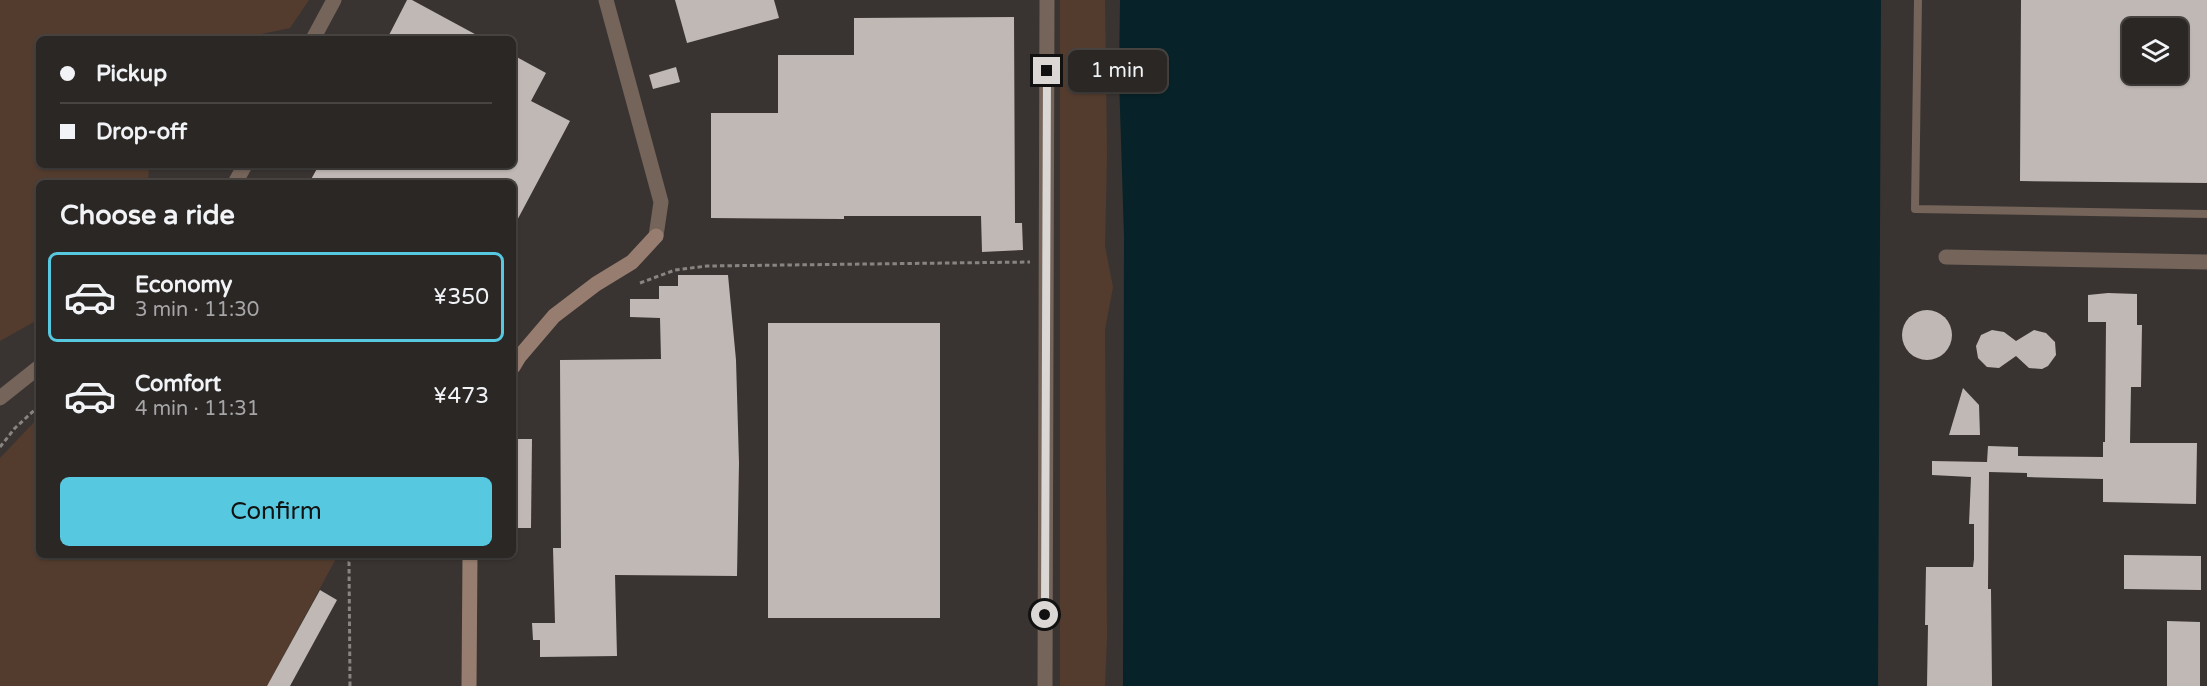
<!DOCTYPE html>
<meta charset="utf-8">
<style>
:root{--surface:#2b2725;--page:#373332;--text:#f1f3f6;--muted:#a6a5a7;--line:#474442;--accent:#56c9e0}
body{margin:0;font-family:"Varela Round",sans-serif;background:var(--page);color:var(--text);height:100vh;display:flex;flex-direction:column;font-size:22px;white-space:nowrap}
*{box-sizing:border-box;margin:0}
p{font-size:20px;color:var(--muted)}
.icon{flex:none;width:33px;height:33px;fill:none;stroke:currentColor;stroke-width:2;stroke-linecap:round;stroke-linejoin:round}
.map{position:relative;flex:1;overflow:hidden}
.details{position:absolute;left:36px;top:180px;width:480px;height:378px;display:flex;flex-direction:column;background:var(--surface);border-radius:9px;box-shadow:0 2px 4px #0004,0 0 0 2px var(--line)}
.details>*{flex:none}
.hud{position:absolute;left:36px;top:36px;width:480px;height:132px;border-radius:9px;box-shadow:0 2px 4px #0004,0 0 0 2px var(--line);display:grid;align-content:center;height:132px;padding:0 24px;background:var(--surface)}
.buttons{position:absolute;left:2122px;top:18px;display:grid;gap:12px}
.buttons a{display:grid;place-items:center;width:66px;height:66px;border-radius:9px;background:var(--surface);box-shadow:0 2px 4px #0004,0 0 0 2px var(--line);font-size:30px}
.end{position:absolute;width:27px;height:27px;margin:-14px;border:8px solid #dad7d5;background:#111;box-shadow:0 0 0 3px #111}
.from{border-radius:50%}
.bubble{position:absolute;height:42px;border-radius:9px;background:var(--surface);box-shadow:0 2px 4px #0004,0 0 0 2px var(--line);font-size:20px;font-weight:600;line-height:42px;text-align:center}
.hud b{display:flex;align-items:center;gap:21px;height:57px;font-size:22px}
.hud b+b{border-top:2px solid var(--line)}
.hud i{width:15px;height:15px;background:var(--text)}
ul{padding:0;list-style:none}
li{display:flex;align-items:center;gap:18px;height:90px;margin:0 12px 9px;padding:0 12px;border:3px solid transparent;border-radius:9px}
li div{flex:1}
li b{display:block;font-size:22px}
li em{font-style:normal;font-weight:600}
li.selected{border-color:var(--accent)}
li>.icon{width:54px;height:54px;stroke-width:1.5}
h2{padding:0 24px;font-size:27px;line-height:72px}
.primary-button{display:flex;gap:12px;margin-top:auto;padding:12px 24px}
.primary-button a{flex:1;height:69px;border-radius:9px;background:var(--accent);color:#111;font-size:24px;font-weight:600;line-height:69px;text-align:center}
.map>svg:first-child{display:block}
</style>
<div class="map">
<svg width="2207" height="686" viewBox="0 0 2207 686">
<rect width="100%" height="100%" fill="#393431"/>
<!-- green -->
<g fill="#533c2e">
<path d="M 0,0 L 309,0 L 290,28 L 238,39 L 39,39 L 39,165 L 149,165 L 148,183 L 39,183 L 39,319 L 0,341 Z"/>
<path d="M 1060,0 L 1105,0 L 1107,155 L 1105,246 L 1113,287 L 1105,330 L 1107,637 L 1105,686 L 1060,686 Z"/>
<path d="M 39,417 L 39,555 L 338,555 L 267,686 L 0,686 L 0,458 Z"/>
</g>
<!-- water -->
<path fill="#072228" d="M 1120,0 L 1881,0 L 1878,686 L 1123,686 L 1124,237 L 1119,77 Z"/>
<!-- building -->
<g fill="#bfb8b4" fill-rule="evenodd">
<path d="M 407,0 L 412,0 L 484,39 L 387,39 Z"/>
<path d="M 675,0 L 774,0 L 779,18 L 687,43 Z"/>
<path d="M 2021,0 L 2207,0 L 2207,183 L 2020,181 ZM 2133,28 L 2178,28 L 2178,74 L 2133,74 Z"/>
<path d="M 1014,17 L 1015,223 L 1022,223 L 1023,250 L 982,252 L 981,216 L 844,216 L 844,219 L 711,218 L 711,113 L 778,113 L 778,55 L 854,55 L 854,18 Z"/>
<path d="M 513,55 L 546,73 L 531,101 L 570,121 L 513,228 L 513,183 L 309,183 L 319,165 L 513,165 Z"/>
<path d="M 676,67 L 680,82 L 653,89 L 649,75 Z"/>
<path d="M 678,275 L 728,275 L 736,360 L 739,463 L 737,576 L 615,575 L 617,656 L 540,657 L 540,640 L 533,640 L 532,623 L 555,623 L 553,548 L 561,548 L 560,360 L 661,359 L 660,318 L 630,317 L 630,299 L 659,299 L 659,286 L 678,286 Z"/>
<path d="M 2108,293 L 2137,294 L 2137,325 L 2142,325 L 2141,387 L 2131,387 L 2130,443 L 2197,443 L 2196,504 L 2103,502 L 2103,479 L 2027,477 L 2027,473 L 1989,472 L 1988,589 L 1991,589 L 1992,686 L 1927,686 L 1928,625 L 1925,625 L 1926,567 L 1973,567 L 1974,559 L 1974,524 L 1969,524 L 1971,477 L 1932,475 L 1932,461 L 1987,462 L 1988,446 L 2018,447 L 2018,456 L 2103,457 L 2103,442 L 2105,442 L 2106,322 L 2088,322 L 2088,295 Z"/>
<circle cx="1927" cy="335" r="25"/>
<rect x="768" y="323" width="172" height="295"/>
<path d="M 1992,330 L 2004,332 L 2016,341 L 2034,330 L 2046,333 L 2055,342 L 2056,355 L 2048,366 L 2042,369 L 2029,368 L 2016,356 L 1999,368 L 1987,367 L 1978,358 L 1976,346 L 1981,335 Z"/>
<path d="M 1963,388 L 1979,405 L 1980,435 L 1949,435 Z"/>
<path d="M 513,439 L 532,439 L 531,528 L 513,528 Z"/>
<path d="M 2124,555 L 2201,556 L 2201,590 L 2124,589 Z"/>
<path d="M 320,590 L 337,600 L 290,686 L 267,686 Z"/>
<path d="M 2167,621 L 2200,622 L 2200,686 L 2167,686 Z"/>
</g>
<g fill="none" stroke-linecap="round" stroke-linejoin="round">
<!-- path -->
<g stroke="#888482" stroke-width="3" stroke-dasharray="4.5 3" stroke-linecap="butt">
<path d="M 640,283 L 675,270 L 707,266 L 1030,262"/>
<path d="M 0,447 L 15,428 L 39,406"/>
<path d="M 350,686 L 349,562 L 352,555"/>
</g>
<!-- service -->
<path stroke="#74645a" stroke-width="8" d="M 1918,0 L 1915,209 L 2207,214"/>
<!-- tertiary -->
<g stroke="#74645a" stroke-width="15">
<path d="M 606,0 L 661,202 L 656,236"/>
<path d="M 313,39 L 334,0"/>
<path d="M 235,183 L 245,165"/>
<path d="M 1946,257 L 2207,262"/>
<path d="M 0,398 L 39,367"/>
<path d="M 1045,686 L 1047,0"/>
</g>
<!-- secondary -->
<g stroke="#977d6f" stroke-width="15">
<path d="M 513,367 L 519,357 L 554,316 L 596,284 L 632,262 L 656,236"/>
<path d="M 469,686 L 470,555"/>
</g>
</g>
<g fill="none" stroke-linecap="round" stroke-linejoin="round">
<!-- route -->
<path stroke="#dad7d5" stroke-width="8" d="M 1045,615 L 1047,71"/>
</g>
</svg>
<div class="buttons">
<a><svg class="icon" aria-label="layers" viewBox="0 0 24 24"><path d="M12 4l9 5-9 5-9-5zM3 14l9 5 9-5"/></svg></a>
</div>
<i class="end from" style="left:1045px;top:615px"></i>
<i class="end" style="left:1047px;top:71px"></i>
<div class="bubble" style="left:1068px;top:50px;width:99px">1 min</div>
<div class="hud">
<b><i class="from"></i>Pickup</b>
<b><i></i>Drop-off</b>
</div>
<section class="details">
<h2>Choose a ride</h2>
<ul>
<li class="selected"><svg class="icon" aria-label="car" viewBox="0 0 24 24"><path d="M5 17H2v-5l4-1 3-4h7l3 4 3 1v5h-3M9 17h6M6 11h13"/><circle cx="7" cy="17" r="2"/><circle cx="17" cy="17" r="2"/></svg><div><b>Economy</b><p>3 min · 11:30</p></div><em>¥350</em></li>
<li><svg class="icon" aria-label="car" viewBox="0 0 24 24"><path d="M5 17H2v-5l4-1 3-4h7l3 4 3 1v5h-3M9 17h6M6 11h13"/><circle cx="7" cy="17" r="2"/><circle cx="17" cy="17" r="2"/></svg><div><b>Comfort</b><p>4 min · 11:31</p></div><em>¥473</em></li>
</ul>
<div class="primary-button"><a>Confirm</a></div>
</section>
</div>
